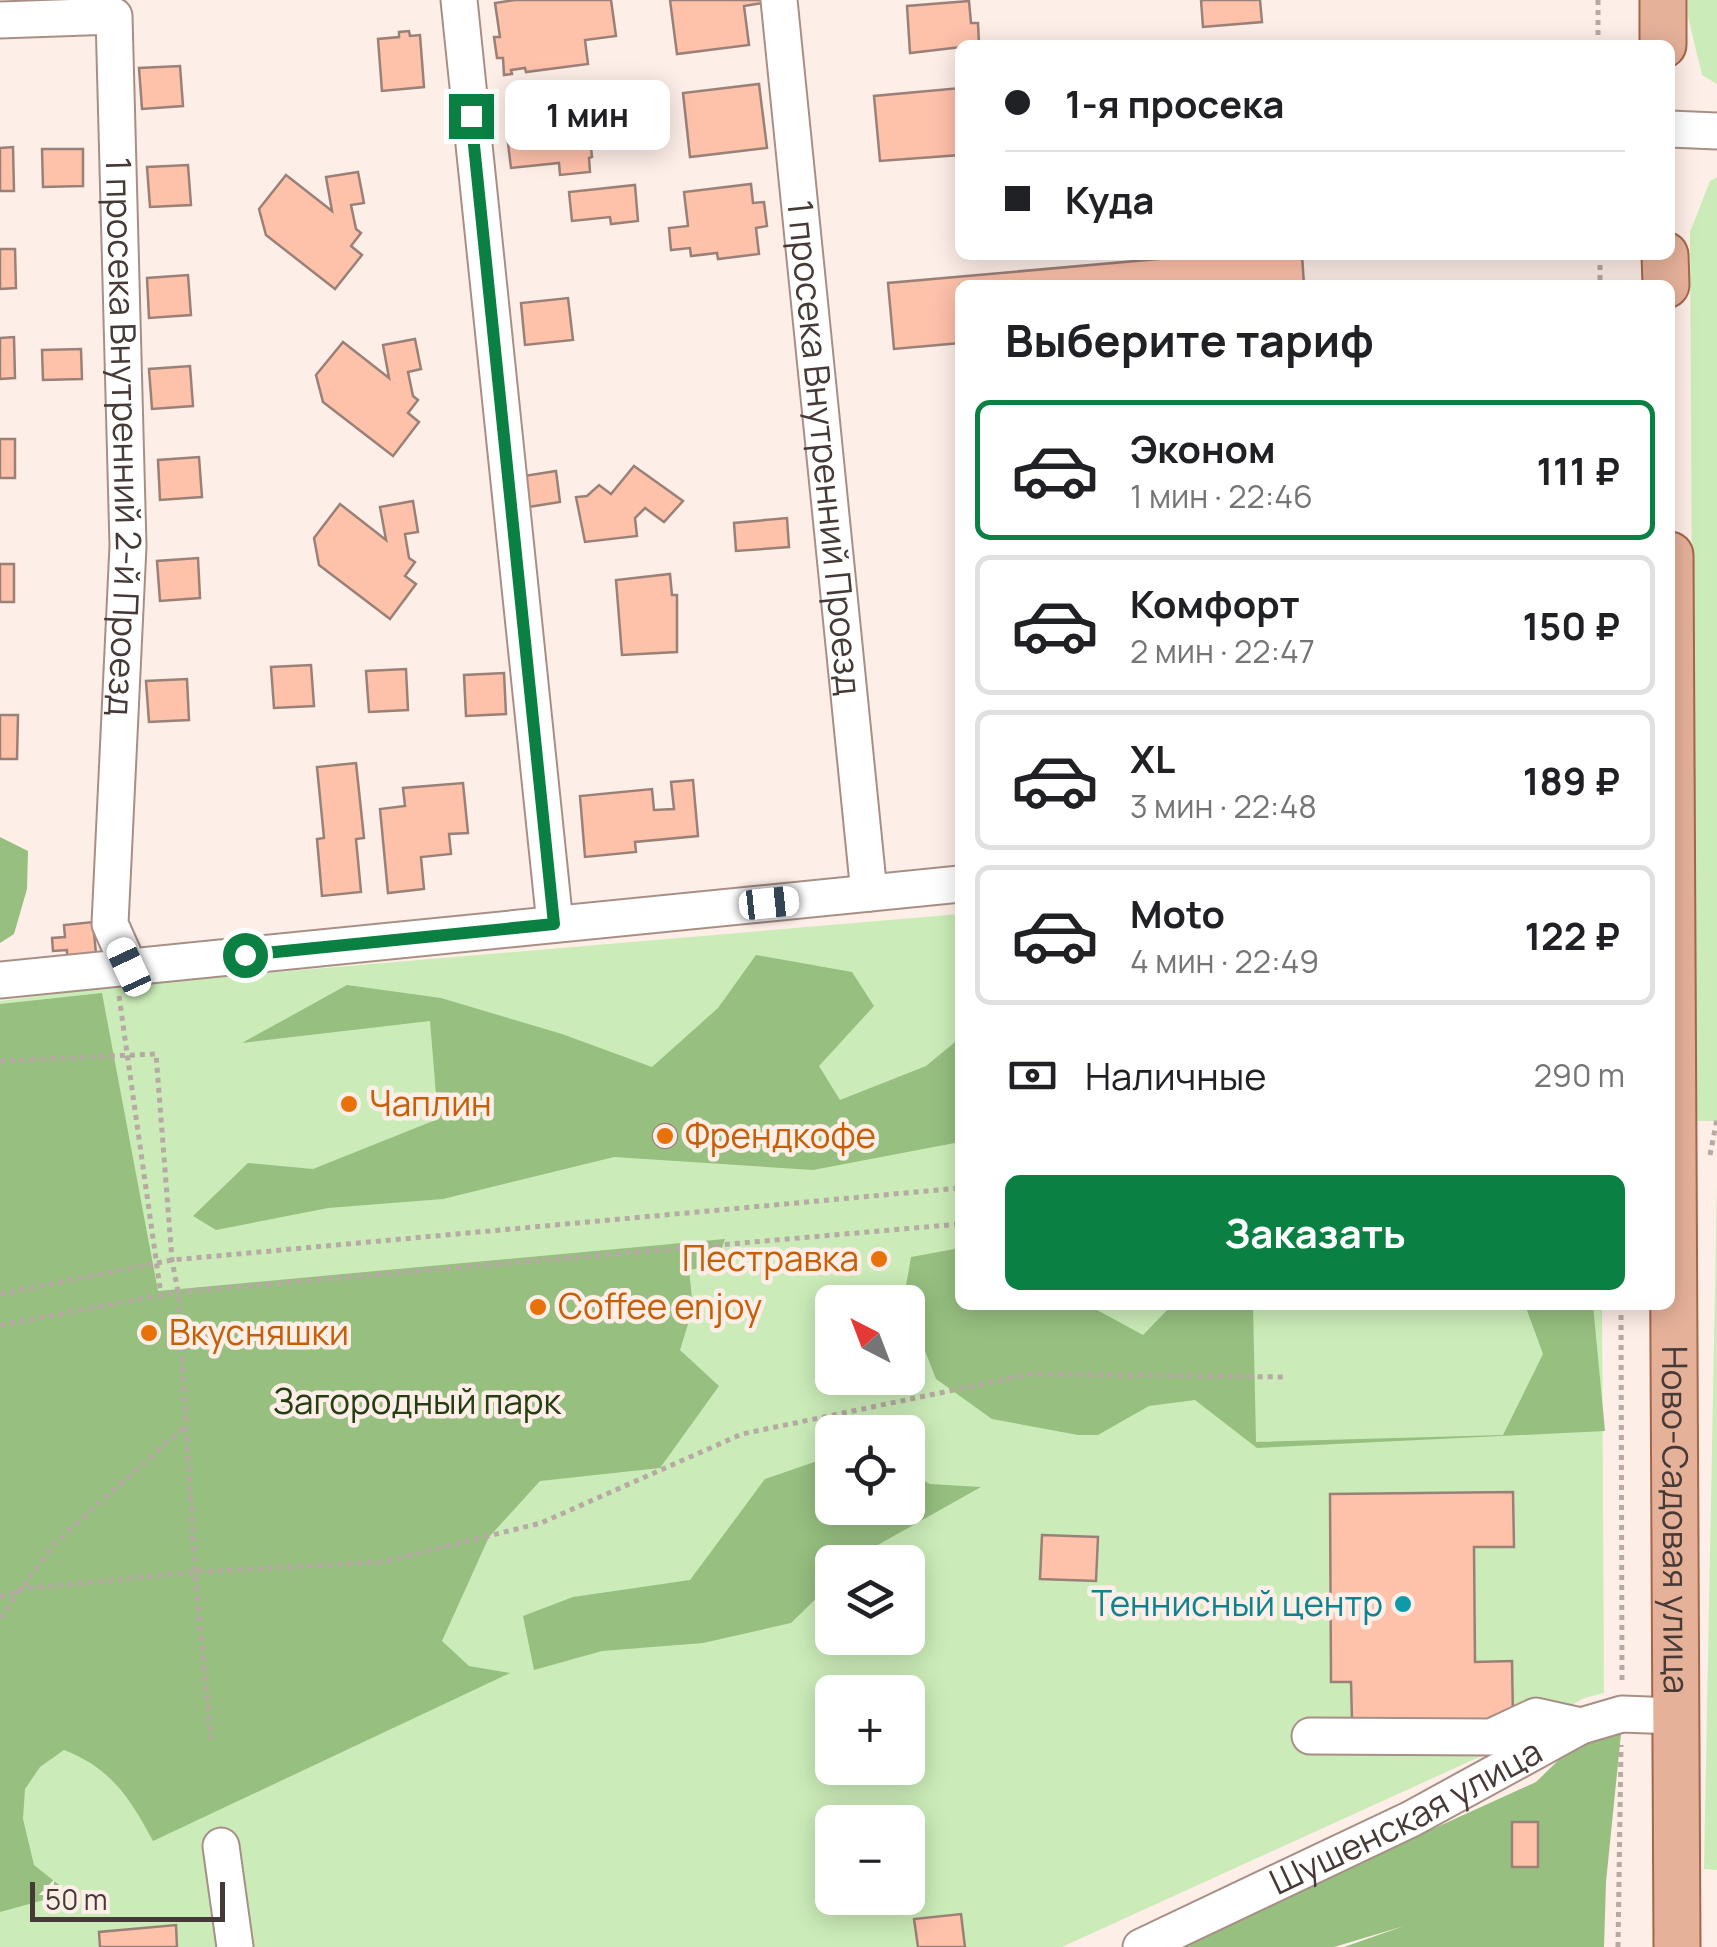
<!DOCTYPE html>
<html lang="ru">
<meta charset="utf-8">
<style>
:root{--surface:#fff;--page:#f6f6f6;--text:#202124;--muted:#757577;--line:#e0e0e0;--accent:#0b8043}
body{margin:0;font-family:Manrope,sans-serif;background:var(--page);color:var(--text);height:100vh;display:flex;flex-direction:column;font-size:38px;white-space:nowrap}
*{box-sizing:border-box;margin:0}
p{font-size:32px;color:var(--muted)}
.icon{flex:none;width:55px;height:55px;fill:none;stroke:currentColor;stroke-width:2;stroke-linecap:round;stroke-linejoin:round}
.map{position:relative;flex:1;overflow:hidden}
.sheet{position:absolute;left:955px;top:280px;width:720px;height:1030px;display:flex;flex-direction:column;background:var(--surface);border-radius:15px;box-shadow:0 5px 25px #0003}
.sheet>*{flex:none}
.hud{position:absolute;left:955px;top:40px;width:720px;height:220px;border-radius:15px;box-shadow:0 5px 25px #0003;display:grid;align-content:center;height:220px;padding:0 50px;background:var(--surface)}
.needle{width:65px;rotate:318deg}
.controls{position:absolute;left:815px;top:1285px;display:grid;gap:20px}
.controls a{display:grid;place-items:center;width:110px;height:110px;border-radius:15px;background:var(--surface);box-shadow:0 5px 25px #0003;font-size:50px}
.scale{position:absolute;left:30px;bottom:25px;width:195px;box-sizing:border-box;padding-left:10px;border:5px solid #453a36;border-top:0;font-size:28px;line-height:35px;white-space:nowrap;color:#453a36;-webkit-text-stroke:8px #feeee8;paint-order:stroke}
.end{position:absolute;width:45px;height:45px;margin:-22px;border:12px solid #0b8043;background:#fff;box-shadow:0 0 0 5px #fff}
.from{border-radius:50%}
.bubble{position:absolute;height:70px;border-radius:15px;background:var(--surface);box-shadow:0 5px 25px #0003;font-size:32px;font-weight:700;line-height:70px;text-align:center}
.car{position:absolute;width:30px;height:60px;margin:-30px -15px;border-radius:12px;box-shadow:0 0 8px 2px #0007;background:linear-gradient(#fff 24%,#345 0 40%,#fff 0 76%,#345 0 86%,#fff 0)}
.hud b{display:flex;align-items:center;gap:35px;height:95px;font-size:38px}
.hud b+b{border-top:2px solid var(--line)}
.hud i{width:25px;height:25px;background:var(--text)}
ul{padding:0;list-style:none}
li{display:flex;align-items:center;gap:30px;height:140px;margin:0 20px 15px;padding:0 30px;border:5px solid var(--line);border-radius:15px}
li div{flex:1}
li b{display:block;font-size:38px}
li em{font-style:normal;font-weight:700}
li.current{border-color:var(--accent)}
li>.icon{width:90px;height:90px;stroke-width:1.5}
h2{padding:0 50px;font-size:45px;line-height:120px}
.pay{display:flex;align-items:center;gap:25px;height:110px;padding:0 50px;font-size:38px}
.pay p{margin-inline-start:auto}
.action{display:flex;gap:20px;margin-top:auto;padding:20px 50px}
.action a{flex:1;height:115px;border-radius:15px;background:var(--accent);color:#fff;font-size:40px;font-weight:700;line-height:115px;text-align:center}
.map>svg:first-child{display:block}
</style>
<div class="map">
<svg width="1717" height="1947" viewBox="0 0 1717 1947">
<rect width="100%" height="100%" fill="#feeee8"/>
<!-- green -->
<g fill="#cbecb8" fill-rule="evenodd">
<path d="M 1688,0 L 1717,0 L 1717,84 L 1702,75 L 1688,17 Z"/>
<path d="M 1717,177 L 1717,1121 L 1695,1121 L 1690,232 L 1710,181 Z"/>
<path d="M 960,914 L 960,1305 L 1602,1305 L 1604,1693 L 1584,1698 L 1488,1753 L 1062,1947 L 0,1947 L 0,1001 L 114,986 ZM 832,1302 L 908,1302 L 908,1378 L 832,1378 ZM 832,1432 L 908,1432 L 908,1508 L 832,1508 ZM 832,1562 L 908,1562 L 908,1638 L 832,1638 ZM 832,1692 L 908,1692 L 908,1768 L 832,1768 ZM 832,1822 L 908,1822 L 908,1898 L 832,1898 Z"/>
<path d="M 1717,1184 L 1717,1870 L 1704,1869 Z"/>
</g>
<!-- forest -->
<g fill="#97bf80">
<path d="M 0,837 L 28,851 L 27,889 L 14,934 L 0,943 Z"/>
<path d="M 756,955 L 852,972 L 874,1006 L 819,1066 L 840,1100 L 926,1066 L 960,1038 L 960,1142 L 813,1170 L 614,1157 L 443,1199 L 328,1208 L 216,1230 L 193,1216 L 248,1163 L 313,1169 L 438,1119 L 430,1021 L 242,1043 L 347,985 L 441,998 L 562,1034 L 652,1067 L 718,1008 Z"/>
<path d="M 102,993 L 158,1291 L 725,1239 L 716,1265 L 689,1270 L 693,1308 L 680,1350 L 719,1386 L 660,1468 L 540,1481 L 489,1537 L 442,1641 L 469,1666 L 510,1673 L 153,1841 C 130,1798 111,1768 64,1750 L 40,1767 L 25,1789 L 23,1819 L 34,1865 L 69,1893 L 0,1912 L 0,1004 Z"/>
<path d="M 960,1248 L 960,1305 L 1088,1305 L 1143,1335 L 1172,1305 L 1253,1305 L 1256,1442 L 1503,1435 L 1543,1354 L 1525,1305 L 1593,1305 L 1605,1431 L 1257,1448 L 1195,1400 L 1149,1406 L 1098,1435 L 1078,1435 L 992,1419 L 936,1379 L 904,1297 L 911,1257 Z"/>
<path d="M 826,1458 L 832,1458 L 832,1508 L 908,1508 L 908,1472 L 930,1484 L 981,1487 L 867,1551 L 855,1562 L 832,1562 L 832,1583 L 791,1623 L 703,1643 L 602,1651 L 534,1670 L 523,1616 L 573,1597 L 690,1580 L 765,1479 Z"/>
<path d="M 1621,1734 L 1606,1882 L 1604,1947 L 1344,1947 L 1404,1926 L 1334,1947 L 1173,1947 L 1536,1782 L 1572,1747 Z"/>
</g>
<!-- building -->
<g fill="#fec1aa" stroke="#9a8178" stroke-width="2.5">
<path d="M 515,0 L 611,0 L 616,36 L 585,40 L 588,64 L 526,72 L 525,68 L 511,70 L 512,74 L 504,75 L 503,58 L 497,58 L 494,37 L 500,37 L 495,3 Z"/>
<path d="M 670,0 L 762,0 L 763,3 L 744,6 L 749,45 L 677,54 Z"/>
<path d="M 1201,0 L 1260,0 L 1262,22 L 1203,27 Z"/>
<path d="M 969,1 L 971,23 L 978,23 L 979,45 L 910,53 L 907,6 Z"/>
<path d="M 409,31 L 410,36 L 420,35 L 424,87 L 382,91 L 378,39 L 399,37 L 399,32 Z"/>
<path d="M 180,66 L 183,106 L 142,109 L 139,68 Z"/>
<path d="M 759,84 L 767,148 L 690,157 L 683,93 Z"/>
<path d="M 960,88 L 960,155 L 880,161 L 874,96 Z"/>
<path d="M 586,100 L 592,157 L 589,158 L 590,172 L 560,175 L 559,163 L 511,168 L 507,135 L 520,134 L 517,108 Z"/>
<path d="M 13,147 L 14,191 L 0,191 L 0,148 Z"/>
<path d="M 42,149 L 83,149 L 83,186 L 43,187 Z"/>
<path d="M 188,165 L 191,205 L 150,207 L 147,167 Z"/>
<path d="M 358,172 L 364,203 L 351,205 L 356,229 L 361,233 L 351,246 L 362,255 L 335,289 L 266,235 L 259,209 L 286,175 L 332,211 L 326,177 Z"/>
<path d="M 751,184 L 753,203 L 764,202 L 767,226 L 756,228 L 759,254 L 718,259 L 717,253 L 691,256 L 690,248 L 671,250 L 669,228 L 688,226 L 684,192 Z"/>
<path d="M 635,185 L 638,221 L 611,224 L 610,217 L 572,221 L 569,192 Z"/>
<path d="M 0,249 L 15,249 L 16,288 L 0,289 Z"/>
<path d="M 1203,255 L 1302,255 L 1304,285 L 960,285 L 960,343 L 894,349 L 888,283 Z"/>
<path d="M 188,275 L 191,315 L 149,318 L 147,278 Z"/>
<path d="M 568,298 L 573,340 L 525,345 L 521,303 Z"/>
<path d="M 14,337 L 15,378 L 0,379 L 0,338 Z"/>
<path d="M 415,339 L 421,369 L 408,372 L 413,396 L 418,400 L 408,413 L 419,422 L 393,456 L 323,402 L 316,375 L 343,342 L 389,378 L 383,345 Z"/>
<path d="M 81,349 L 82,379 L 43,380 L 42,350 Z"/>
<path d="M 190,366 L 193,406 L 152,409 L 149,369 Z"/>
<rect x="0" y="439" width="15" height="39"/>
<path d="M 199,457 L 202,497 L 160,500 L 158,460 Z"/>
<path d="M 634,466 L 683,501 L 664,522 L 645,508 L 635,518 L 637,536 L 585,542 L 576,497 L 587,496 L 599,485 L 611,494 Z"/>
<path d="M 556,471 L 560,502 L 522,508 L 518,477 Z"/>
<path d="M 413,501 L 418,532 L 405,534 L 409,558 L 415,562 L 405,576 L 416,584 L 390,619 L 319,565 L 314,538 L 340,504 L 386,540 L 380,507 Z"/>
<path d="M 787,518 L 789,547 L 736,551 L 734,523 Z"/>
<path d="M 198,558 L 200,598 L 160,601 L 157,561 Z"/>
<rect x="0" y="564" width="14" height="38"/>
<path d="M 670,574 L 672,595 L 677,595 L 677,652 L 622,655 L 616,580 Z"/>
<path d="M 311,665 L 314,706 L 274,708 L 271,667 Z"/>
<path d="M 406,669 L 408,710 L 369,712 L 366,671 Z"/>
<path d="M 504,673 L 506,714 L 466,716 L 464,675 Z"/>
<path d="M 187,679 L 189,720 L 149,722 L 146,681 Z"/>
<path d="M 0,715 L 18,715 L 17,759 L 0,759 Z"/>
<path d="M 356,763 L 364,838 L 356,839 L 361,892 L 322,896 L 317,839 L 324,838 L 317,767 Z"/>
<path d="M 693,780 L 698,836 L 635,842 L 636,852 L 585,857 L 580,796 L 652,789 L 654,810 L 674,809 L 671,782 Z"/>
<path d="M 463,783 L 468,833 L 449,834 L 451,854 L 421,857 L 424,889 L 388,893 L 380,809 L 405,806 L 403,788 Z"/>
<path d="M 93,922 L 96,954 L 67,957 L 67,950 L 53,951 L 52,938 L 65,937 L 64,925 Z"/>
<circle cx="665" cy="1136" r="12"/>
<path d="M 1513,1492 L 1514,1547 L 1474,1547 L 1475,1662 L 1512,1661 L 1513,1719 L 1352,1720 L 1351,1682 L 1331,1682 L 1330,1494 Z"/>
<path d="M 1042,1535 L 1098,1537 L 1096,1581 L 1040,1579 Z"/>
<rect x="1512" y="1822" width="26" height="45"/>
<path d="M 961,1914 L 965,1947 L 918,1947 L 914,1919 Z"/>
<path d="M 176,1925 L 177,1947 L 100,1947 L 99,1932 Z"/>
</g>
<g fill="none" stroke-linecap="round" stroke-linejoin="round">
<!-- minor casing -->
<g stroke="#a88f86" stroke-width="39">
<g id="minor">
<path d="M 459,0 L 555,924"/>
<path id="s1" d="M 779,0 L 869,893"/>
<path id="s2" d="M 0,20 L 114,16 L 128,546 L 110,924 L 129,967"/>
<path d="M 1670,129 L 1717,131"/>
<path d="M 0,980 L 960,884"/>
<path d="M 1310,1736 L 1491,1737 L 1536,1716 L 1581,1726"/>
<path d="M 221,1846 L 235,1947"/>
<path id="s3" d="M 1141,1947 L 1411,1819 L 1581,1726 L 1622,1714 L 1675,1716"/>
</g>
</g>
<!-- major casing -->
<g stroke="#a3664a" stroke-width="49">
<g id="major">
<path d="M 1663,0 L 1663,45"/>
<path d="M 1665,255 L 1666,285"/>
<path id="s4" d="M 1670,555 L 1677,1947"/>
</g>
</g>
<!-- path -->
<g stroke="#b7a9a4" stroke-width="5" stroke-dasharray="5 5" stroke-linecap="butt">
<path d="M 1598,0 L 1598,45"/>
<path d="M 1600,255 L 1600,285"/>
<path d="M 119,996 L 161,1295"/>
<path d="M 0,1061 L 156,1054 L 172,1260 L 178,1292 L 195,1572 L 211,1739"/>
<path d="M 1710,1155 L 1717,1119"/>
<path d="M 0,1294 L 172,1260 L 960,1188"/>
<path d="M 1621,1305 L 1622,1684"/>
<path d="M 0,1325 L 178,1292 L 960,1224"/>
<path d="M 0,1597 L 21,1589 L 195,1572 L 383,1562 L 541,1523 L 742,1434 L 1031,1374 L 1285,1377"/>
<path d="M 0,1618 L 53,1545 L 185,1426"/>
<path d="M 1618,1947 L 1621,1745"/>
</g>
<!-- minor -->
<use href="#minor" stroke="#fff" stroke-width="35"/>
<!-- major -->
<use href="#major" stroke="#e6b199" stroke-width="45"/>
</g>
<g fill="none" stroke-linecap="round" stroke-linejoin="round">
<!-- route -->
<path stroke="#0b8043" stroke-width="12" d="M 245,955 L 554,924 L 471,116"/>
</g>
<!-- markers -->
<g fill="#e8710a" stroke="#feeee8" stroke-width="4">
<circle cx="349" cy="1104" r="10"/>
<circle cx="665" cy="1136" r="10"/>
<circle cx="879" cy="1259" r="10"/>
<circle cx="538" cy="1307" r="10"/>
<circle cx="149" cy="1333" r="10"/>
</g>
<circle fill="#0f9aa8" stroke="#feeee8" stroke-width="4" cx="1403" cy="1604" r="10"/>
<g text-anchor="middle" stroke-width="9" stroke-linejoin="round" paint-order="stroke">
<!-- street labels -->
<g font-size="35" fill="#453a36" stroke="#feeee8">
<text dy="12" stroke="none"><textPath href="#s2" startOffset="535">1 просека Внутренний 2-й Проезд</textPath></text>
<text dy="12" stroke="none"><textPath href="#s1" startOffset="450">1 просека Внутренний Проезд</textPath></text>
<text dy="12" stroke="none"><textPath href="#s4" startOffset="965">Ново-Садовая улица</textPath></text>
<text dy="12" stroke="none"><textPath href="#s3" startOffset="295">Шушенская улица</textPath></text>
</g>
<!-- food labels -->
<g font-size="35" fill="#c56008" stroke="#feeee8" text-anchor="start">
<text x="369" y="1116">Чаплин</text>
<text x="685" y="1148">Френдкофе</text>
<text x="859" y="1271" text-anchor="end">Пестравка</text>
<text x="558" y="1319">Coffee enjoy</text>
<text x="169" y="1345">Вкусняшки</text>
</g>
<!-- park labels -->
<g font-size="35" fill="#243d11" stroke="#feeee8">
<text x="417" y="1414">Загородный парк</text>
</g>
<!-- culture labels -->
<g font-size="35" fill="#0d838f" stroke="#feeee8" text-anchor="end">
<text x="1383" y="1616">Теннисный центр</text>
</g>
</g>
</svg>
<div class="controls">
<a><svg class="needle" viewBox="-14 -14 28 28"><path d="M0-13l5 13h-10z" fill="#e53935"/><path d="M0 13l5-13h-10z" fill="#757577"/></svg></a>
<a><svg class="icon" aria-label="locate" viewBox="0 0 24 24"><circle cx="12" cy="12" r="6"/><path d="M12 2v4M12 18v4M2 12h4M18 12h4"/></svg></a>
<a><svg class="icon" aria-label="layers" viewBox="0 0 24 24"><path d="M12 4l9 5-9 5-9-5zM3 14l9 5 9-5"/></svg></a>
<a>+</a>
<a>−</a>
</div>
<div class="scale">50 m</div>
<i class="end from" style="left:245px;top:955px"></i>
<i class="end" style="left:471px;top:116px"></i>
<div class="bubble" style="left:505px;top:80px;width:165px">1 мин</div>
<i class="car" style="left:769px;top:903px;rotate:84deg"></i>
<i class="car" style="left:129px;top:967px;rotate:335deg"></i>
<div class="hud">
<b><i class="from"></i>1-я просека</b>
<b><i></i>Куда</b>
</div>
<section class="sheet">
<h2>Выберите тариф</h2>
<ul>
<li class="current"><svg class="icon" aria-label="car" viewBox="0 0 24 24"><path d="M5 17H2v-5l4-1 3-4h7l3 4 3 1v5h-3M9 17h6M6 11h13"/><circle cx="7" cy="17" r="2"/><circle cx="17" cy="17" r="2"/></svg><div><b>Эконом</b><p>1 мин · 22:46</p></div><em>111 ₽</em></li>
<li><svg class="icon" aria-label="car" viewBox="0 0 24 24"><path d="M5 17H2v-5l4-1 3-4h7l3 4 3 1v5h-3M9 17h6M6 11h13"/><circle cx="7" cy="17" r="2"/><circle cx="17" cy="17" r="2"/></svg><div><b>Комфорт</b><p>2 мин · 22:47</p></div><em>150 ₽</em></li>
<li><svg class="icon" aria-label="car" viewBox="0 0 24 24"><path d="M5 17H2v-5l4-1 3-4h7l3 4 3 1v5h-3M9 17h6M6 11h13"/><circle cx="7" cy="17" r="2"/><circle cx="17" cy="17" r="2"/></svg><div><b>XL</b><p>3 мин · 22:48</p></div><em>189 ₽</em></li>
<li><svg class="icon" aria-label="car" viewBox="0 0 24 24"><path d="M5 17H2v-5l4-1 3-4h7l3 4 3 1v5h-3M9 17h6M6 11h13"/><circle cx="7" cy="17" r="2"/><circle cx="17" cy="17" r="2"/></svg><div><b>Moto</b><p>4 мин · 22:49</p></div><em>122 ₽</em></li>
</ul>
<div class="pay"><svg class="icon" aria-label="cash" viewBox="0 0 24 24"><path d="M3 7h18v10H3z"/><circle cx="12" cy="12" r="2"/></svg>Наличные<p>290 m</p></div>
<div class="action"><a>Заказать</a></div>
</section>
</div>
